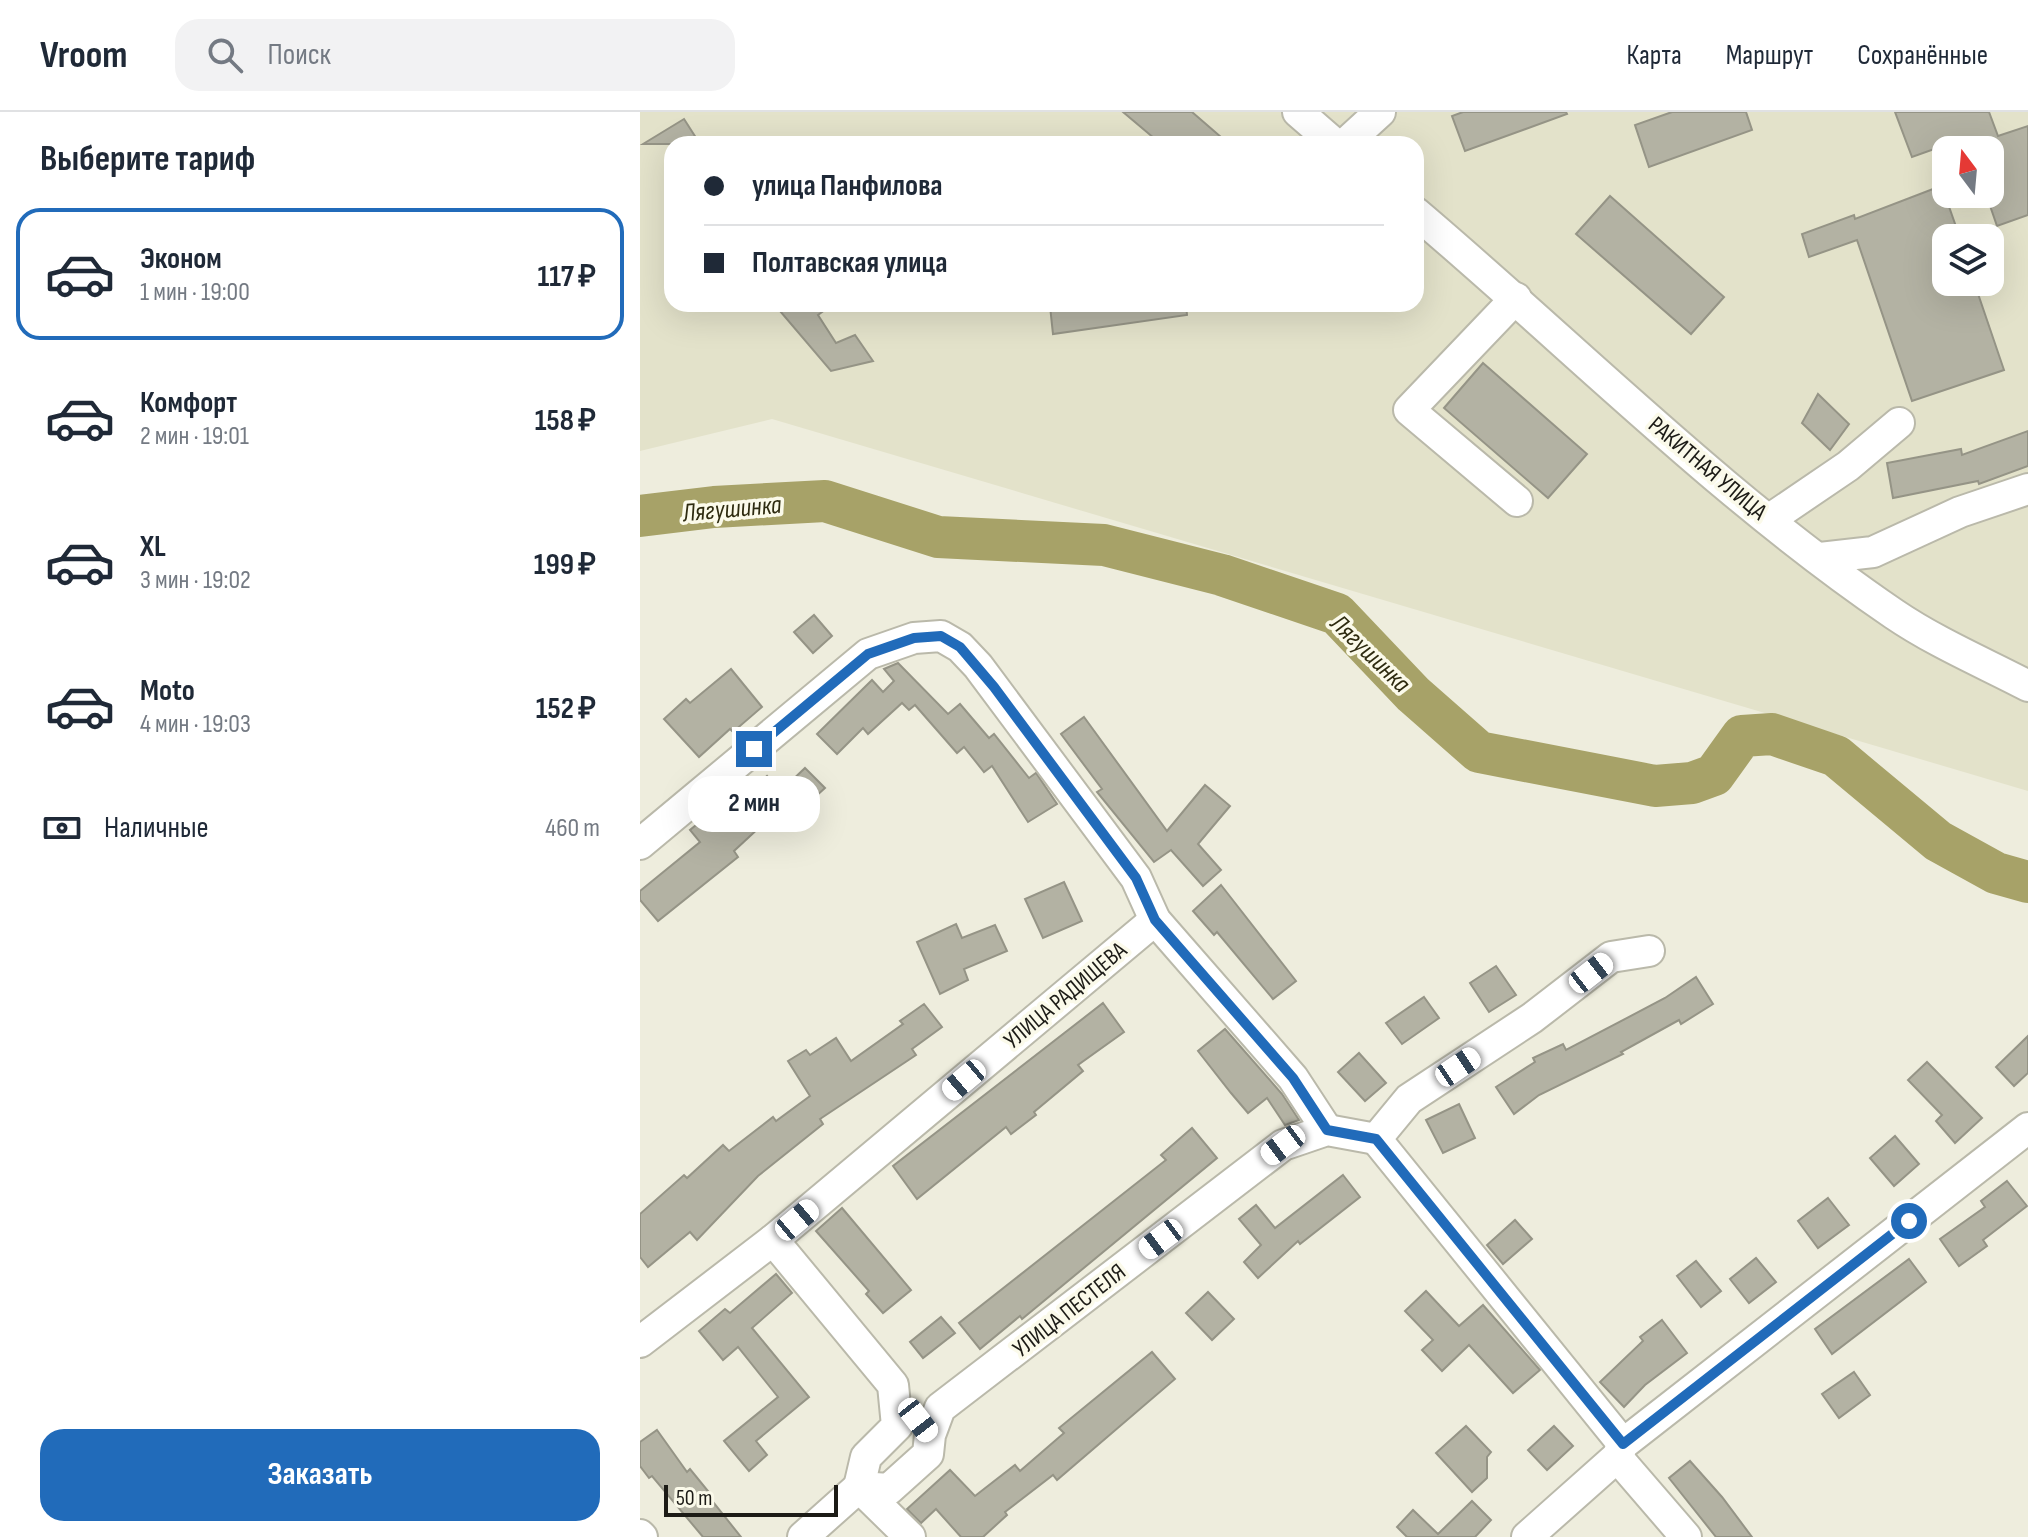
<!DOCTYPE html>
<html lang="ru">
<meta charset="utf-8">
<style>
:root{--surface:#fff;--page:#f2f2f3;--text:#1f2937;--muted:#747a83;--line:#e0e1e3;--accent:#216bba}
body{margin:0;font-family:"Sofia Sans Condensed",sans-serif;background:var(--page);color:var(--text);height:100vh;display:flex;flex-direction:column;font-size:30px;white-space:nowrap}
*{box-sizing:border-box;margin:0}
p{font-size:26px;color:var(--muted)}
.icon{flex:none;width:44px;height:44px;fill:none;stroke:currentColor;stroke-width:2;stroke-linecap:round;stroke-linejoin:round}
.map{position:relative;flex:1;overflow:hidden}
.drawer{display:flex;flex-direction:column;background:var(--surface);width:640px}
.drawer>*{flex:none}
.hud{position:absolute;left:24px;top:24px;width:760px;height:176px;border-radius:24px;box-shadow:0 8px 32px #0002;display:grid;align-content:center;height:176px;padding:0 40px;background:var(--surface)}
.needle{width:52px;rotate:344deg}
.controls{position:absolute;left:1292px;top:24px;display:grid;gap:16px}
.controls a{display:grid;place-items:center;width:72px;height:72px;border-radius:16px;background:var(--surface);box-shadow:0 8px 32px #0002;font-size:40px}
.scale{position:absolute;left:24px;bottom:20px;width:174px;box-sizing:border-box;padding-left:8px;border:4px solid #1c1b16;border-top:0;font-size:22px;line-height:28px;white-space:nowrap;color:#1c1b16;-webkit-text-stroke:6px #fbfaea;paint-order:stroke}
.end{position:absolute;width:36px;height:36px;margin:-18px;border:10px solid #216bba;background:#fff;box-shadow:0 0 0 4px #fff}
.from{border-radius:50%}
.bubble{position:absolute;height:56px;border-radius:24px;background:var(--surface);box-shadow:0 8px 32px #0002;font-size:26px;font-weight:700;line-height:56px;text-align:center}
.car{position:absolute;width:24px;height:48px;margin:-24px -12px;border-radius:10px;box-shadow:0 0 6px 2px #0007;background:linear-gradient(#fff 24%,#345 0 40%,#fff 0 76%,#345 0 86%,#fff 0)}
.hud b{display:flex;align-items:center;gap:28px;height:76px;font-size:30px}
.hud b+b{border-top:2px solid var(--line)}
.hud i{width:20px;height:20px;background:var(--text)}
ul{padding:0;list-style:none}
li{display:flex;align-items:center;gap:24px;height:132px;margin:0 16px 12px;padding:0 24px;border:4px solid transparent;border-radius:24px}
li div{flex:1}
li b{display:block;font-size:30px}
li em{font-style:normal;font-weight:700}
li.on{border-color:var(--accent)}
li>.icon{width:72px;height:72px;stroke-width:1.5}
h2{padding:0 40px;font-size:36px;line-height:96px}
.pay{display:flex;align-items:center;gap:20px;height:88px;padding:0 40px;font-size:30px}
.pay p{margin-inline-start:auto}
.cta{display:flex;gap:16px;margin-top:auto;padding:16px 40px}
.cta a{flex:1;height:92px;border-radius:24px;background:var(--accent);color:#fff;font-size:32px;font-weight:700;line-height:92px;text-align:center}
header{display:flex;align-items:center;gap:48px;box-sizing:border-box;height:112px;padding:0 40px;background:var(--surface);border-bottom:2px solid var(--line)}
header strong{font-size:38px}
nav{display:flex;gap:44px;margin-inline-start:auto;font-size:28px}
.search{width:560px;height:72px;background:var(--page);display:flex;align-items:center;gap:20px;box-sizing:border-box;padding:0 28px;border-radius:24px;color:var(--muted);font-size:30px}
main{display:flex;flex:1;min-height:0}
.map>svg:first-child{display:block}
</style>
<header>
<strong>Vroom</strong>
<div class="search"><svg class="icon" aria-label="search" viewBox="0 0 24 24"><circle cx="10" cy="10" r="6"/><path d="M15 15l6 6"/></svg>Поиск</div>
<nav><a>Карта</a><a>Маршрут</a><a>Сохранённые</a></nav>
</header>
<main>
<section class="drawer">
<h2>Выберите тариф</h2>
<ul>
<li class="on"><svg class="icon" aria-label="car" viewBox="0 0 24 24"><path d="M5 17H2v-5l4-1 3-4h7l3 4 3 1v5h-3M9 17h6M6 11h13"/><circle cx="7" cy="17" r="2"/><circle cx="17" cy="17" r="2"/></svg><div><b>Эконом</b><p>1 мин · 19:00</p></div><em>117 ₽</em></li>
<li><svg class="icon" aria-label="car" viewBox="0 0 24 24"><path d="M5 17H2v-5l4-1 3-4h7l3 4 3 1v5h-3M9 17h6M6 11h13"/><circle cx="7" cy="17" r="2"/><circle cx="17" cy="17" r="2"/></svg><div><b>Комфорт</b><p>2 мин · 19:01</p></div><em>158 ₽</em></li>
<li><svg class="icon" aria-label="car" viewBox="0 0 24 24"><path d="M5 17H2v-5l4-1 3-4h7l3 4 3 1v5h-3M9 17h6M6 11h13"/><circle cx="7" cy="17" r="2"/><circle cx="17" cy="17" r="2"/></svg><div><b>XL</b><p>3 мин · 19:02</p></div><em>199 ₽</em></li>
<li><svg class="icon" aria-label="car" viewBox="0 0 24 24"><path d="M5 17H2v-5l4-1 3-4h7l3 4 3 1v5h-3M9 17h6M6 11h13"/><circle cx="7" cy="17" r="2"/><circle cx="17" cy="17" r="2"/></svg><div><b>Moto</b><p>4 мин · 19:03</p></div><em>152 ₽</em></li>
</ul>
<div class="pay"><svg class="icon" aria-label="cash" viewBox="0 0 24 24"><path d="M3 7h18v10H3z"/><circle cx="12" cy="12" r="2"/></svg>Наличные<p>460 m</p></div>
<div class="cta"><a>Заказать</a></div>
</section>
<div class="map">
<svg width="1388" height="1425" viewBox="0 0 1388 1425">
<rect width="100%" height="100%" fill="#eeeddd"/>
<!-- built -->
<path fill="#e3e2ca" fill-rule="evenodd" d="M 0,0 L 1388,0 L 1388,679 L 132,307 L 0,339 ZM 32,32 L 776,32 L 776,192 L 32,192 ZM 1306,38 L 1350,38 L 1350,82 L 1306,82 ZM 1306,126 L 1350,126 L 1350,170 L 1306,170 Z"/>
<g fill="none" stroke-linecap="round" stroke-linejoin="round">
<!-- river -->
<path stroke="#a7a268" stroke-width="42" d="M 0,404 L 74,395 L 185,389 L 298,425 L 464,433 L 582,463 L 697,502 L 773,582 L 839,640 L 1015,674 L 1052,671 L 1074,663 L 1102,624 L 1132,622 L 1196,644 L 1298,729 L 1356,761 L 1388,770"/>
</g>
<!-- building -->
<g fill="#b3b2a3" stroke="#959486" stroke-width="2">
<path d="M 483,0 L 552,0 L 589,32 L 521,32 Z"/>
<path d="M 823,0 L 926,0 L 927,2 L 825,39 L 812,4 Z"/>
<path d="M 1032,0 L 1106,0 L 1112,18 L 1009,55 L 995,13 Z"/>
<path d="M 1255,0 L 1349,0 L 1358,24 L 1388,14 L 1388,103 L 1357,114 L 1346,82 L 1350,82 L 1350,38 L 1297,36 L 1272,45 Z"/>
<path d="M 44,7 L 60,32 L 3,32 Z"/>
<path d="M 1306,72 L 1306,86 L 1320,126 L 1306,126 L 1306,170 L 1334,170 L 1364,258 L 1272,289 L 1217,128 L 1169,145 L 1162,122 L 1214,103 L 1215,107 Z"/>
<path d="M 970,84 L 1084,185 L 1051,222 L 936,122 Z"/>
<path d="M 134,192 L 193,192 L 178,203 L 196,231 L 215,223 L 233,249 L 191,259 Z"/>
<path d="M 422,192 L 546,192 L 547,203 L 413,222 L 410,194 Z"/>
<path d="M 843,251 L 947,342 L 908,386 L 804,296 Z"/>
<path d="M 1178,282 L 1209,312 L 1190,338 L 1162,311 Z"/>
<path d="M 1388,319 L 1388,354 L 1339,372 L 1338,369 L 1253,386 L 1247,351 L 1321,337 L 1322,343 Z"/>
<path d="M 174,503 L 192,524 L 173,541 L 154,520 Z"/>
<path d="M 258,551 L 308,602 L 320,592 L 349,626 L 354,622 L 389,666 L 396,661 L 417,692 L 388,710 L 352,654 L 344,660 L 324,635 L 317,641 L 275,593 L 269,598 L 262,591 L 228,622 L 223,616 L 197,642 L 177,622 L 232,568 L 243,580 L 254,569 L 244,557 Z"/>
<path d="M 91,557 L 122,595 L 93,620 L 90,617 L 59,645 L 24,607 L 46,587 L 50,591 Z"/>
<path d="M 444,605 L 527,719 L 565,673 L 590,694 L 558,732 L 581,758 L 563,774 L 531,738 L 514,750 L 457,680 L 462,677 L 421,622 Z"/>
<path d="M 165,656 L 185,676 L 164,695 L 145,675 Z"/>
<path d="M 127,664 L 148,689 L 94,739 L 98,745 L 18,809 L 0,788 L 0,779 L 60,730 L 50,718 L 66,705 L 69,709 L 93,689 L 95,691 Z"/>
<path d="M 424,770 L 442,809 L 403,826 L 385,787 Z"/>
<path d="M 581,773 L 656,869 L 633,887 L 577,820 L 574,823 L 553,799 Z"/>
<path d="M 316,812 L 322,826 L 355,813 L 367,839 L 324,857 L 328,868 L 300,882 L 277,830 Z"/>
<path d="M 856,854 L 876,883 L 849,900 L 830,871 Z"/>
<path d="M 1056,865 L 1073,892 L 1041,912 L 1039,908 L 981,940 L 983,942 L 899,983 L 874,1002 L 856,975 L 895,950 L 893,946 L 923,932 L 926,938 L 1025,886 Z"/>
<path d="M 784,885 L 799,906 L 762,932 L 746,911 Z"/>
<path d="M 463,891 L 484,920 L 438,953 L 443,959 L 394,1000 L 396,1003 L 371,1022 L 366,1015 L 277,1087 L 253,1054 Z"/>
<path d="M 284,892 L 302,915 L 272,937 L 276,943 L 180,1007 L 183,1012 L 118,1064 L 57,1128 L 50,1120 L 8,1155 L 0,1145 L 0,1102 L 44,1063 L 47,1066 L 83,1033 L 89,1039 L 133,1005 L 136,1009 L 170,984 L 148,949 L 166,938 L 170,943 L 196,926 L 211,949 L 263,912 L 260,909 Z"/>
<path d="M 585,917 L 642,982 L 659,1008 L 645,1013 L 627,986 L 608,1001 L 591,981 L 558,939 Z"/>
<path d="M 1388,924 L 1388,961 L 1374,974 L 1356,955 Z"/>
<path d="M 719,941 L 746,971 L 725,989 L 698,960 Z"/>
<path d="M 1287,950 L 1342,1006 L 1315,1031 L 1296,1009 L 1302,1003 L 1268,968 Z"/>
<path d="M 819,992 L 835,1026 L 803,1041 L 786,1008 Z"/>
<path d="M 552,1016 L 577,1046 L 382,1207 L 380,1204 L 340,1237 L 319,1211 L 526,1048 L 521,1043 Z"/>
<path d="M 1255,1024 L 1279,1052 L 1254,1074 L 1230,1046 Z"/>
<path d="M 703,1063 L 720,1085 L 660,1132 L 658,1129 L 618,1166 L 604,1150 L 621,1133 L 599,1107 L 616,1093 L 635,1116 Z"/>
<path d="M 1367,1069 L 1387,1094 L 1343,1128 L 1347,1134 L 1319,1154 L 1300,1127 L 1345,1095 L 1341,1089 Z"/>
<path d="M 1188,1086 L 1209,1113 L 1178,1136 L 1158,1109 Z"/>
<path d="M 202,1096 L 271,1178 L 243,1201 L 226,1182 L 229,1179 L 176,1119 Z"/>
<path d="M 875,1108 L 892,1127 L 863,1152 L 847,1133 Z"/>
<path d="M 1116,1146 L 1136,1170 L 1109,1191 L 1090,1167 Z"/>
<path d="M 1269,1147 L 1286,1170 L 1192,1242 L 1175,1217 Z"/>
<path d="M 1056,1149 L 1081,1179 L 1061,1195 L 1037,1164 Z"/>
<path d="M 136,1162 L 152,1181 L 112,1216 L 169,1285 L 116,1329 L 127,1343 L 109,1359 L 84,1329 L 138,1285 L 98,1235 L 83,1248 L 59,1219 L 85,1197 L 90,1201 Z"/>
<path d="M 786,1179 L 819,1214 L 843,1193 L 900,1258 L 873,1281 L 829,1233 L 802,1259 L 782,1238 L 793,1228 L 765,1199 Z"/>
<path d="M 568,1180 L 594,1207 L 572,1228 L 546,1201 Z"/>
<path d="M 301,1205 L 315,1221 L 283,1246 L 270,1230 Z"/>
<path d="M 1022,1208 L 1047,1241 L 1005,1273 L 984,1295 L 960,1270 L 1003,1229 L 1000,1225 Z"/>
<path d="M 512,1240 L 535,1267 L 417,1368 L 413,1363 L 365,1400 L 367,1403 L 343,1425 L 321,1425 L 296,1397 L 281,1411 L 267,1397 L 310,1358 L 335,1384 L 375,1353 L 380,1359 L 424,1321 L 419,1316 Z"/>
<path d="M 1214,1260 L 1230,1283 L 1199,1306 L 1182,1282 Z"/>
<path d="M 826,1314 L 851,1340 L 847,1345 L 847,1366 L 832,1380 L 796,1341 Z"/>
<path d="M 914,1314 L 933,1334 L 907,1358 L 888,1338 Z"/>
<path d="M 17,1318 L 47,1360 L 50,1357 L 72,1384 L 70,1386 L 101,1425 L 63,1425 L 12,1364 L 9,1366 L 0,1354 L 0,1330 Z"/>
<path d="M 1050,1349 L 1082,1385 L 1112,1425 L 1076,1425 L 1029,1366 Z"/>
<path d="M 832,1389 L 851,1408 L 835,1425 L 767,1425 L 757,1415 L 773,1398 L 798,1422 Z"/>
</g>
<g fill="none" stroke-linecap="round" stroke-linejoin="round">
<!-- minor casing -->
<g stroke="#bab9aa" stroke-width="34">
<g id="minor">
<path d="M 658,0 L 695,32"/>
<path d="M 705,32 L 740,0"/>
<path d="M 776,101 C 934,235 1082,385 1254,502 C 1295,530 1344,551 1388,574"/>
<path d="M 876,186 L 769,298 L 877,389"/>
<path d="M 1130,407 L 1208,354 L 1259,311"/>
<path d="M 1180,446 L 1233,440 L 1320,400 L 1388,377"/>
<path d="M 0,732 L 228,542 L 274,526 L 301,524 L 320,535 L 338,554 L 496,766 L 515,808 L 653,966 L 687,1018"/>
<path d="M 736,1027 L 983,1332"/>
<path d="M 133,1128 L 253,1273 L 257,1314 L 226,1345 L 219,1375 L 270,1425"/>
<path d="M 0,1230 L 133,1128 L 515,808"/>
<path d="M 977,1345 L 1046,1425"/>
<path d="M 0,1423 L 2,1425"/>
<path d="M 163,1425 L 219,1375 L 249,1377 L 288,1342 L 290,1323 L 300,1296 L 643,1033 L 687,1018 L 736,1027 L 769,987 L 892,906 L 971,845 L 1009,839"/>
<path d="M 887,1425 L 977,1345 L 983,1332 L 1388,1016"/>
</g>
</g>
<!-- minor -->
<use href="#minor" stroke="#fff" stroke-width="30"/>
</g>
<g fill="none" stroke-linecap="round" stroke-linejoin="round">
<!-- route -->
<path stroke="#216bba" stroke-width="10" d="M 114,637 L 228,542 L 274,526 L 301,524 L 320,535 L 354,575 L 496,766 L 515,808 L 653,966 L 687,1018 L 736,1027 L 983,1332 L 1269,1109"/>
</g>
<g text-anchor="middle" stroke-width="7" stroke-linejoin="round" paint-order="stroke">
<!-- street labels -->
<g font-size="24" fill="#1c1b16" stroke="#fbfaea">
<text transform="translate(1068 356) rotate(40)" y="8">РАКИТНАЯ УЛИЦА</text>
<text transform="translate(425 883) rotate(-40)" y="8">УЛИЦА РАДИЩЕВА</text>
<text transform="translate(429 1198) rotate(-38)" y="8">УЛИЦА ПЕСТЕЛЯ</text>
</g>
<!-- water labels -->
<g font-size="26" font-style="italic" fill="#2e2b10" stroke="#fbfaea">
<text transform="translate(92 396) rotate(-5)" y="9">Лягушинка</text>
<text transform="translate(731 541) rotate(44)" y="9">Лягушинка</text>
</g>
</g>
</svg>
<div class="controls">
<a><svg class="needle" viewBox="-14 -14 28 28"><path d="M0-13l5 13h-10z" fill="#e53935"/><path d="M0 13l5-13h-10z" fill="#747a83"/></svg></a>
<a><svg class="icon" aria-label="layers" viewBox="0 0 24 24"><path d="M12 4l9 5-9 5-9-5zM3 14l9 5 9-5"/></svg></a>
</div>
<div class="scale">50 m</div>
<i class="end from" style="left:1269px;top:1109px"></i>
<i class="end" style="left:114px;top:637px"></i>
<div class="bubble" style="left:48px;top:664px;width:132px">2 мин</div>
<i class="car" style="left:951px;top:861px;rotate:52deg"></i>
<i class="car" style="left:818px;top:955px;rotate:56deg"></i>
<i class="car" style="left:324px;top:968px;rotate:230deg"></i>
<i class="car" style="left:643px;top:1033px;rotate:233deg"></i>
<i class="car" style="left:157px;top:1108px;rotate:50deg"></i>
<i class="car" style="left:521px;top:1127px;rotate:233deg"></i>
<i class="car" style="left:278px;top:1308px;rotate:142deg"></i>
<div class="hud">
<b><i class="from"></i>улица Панфилова</b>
<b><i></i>Полтавская улица</b>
</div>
</div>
</main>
